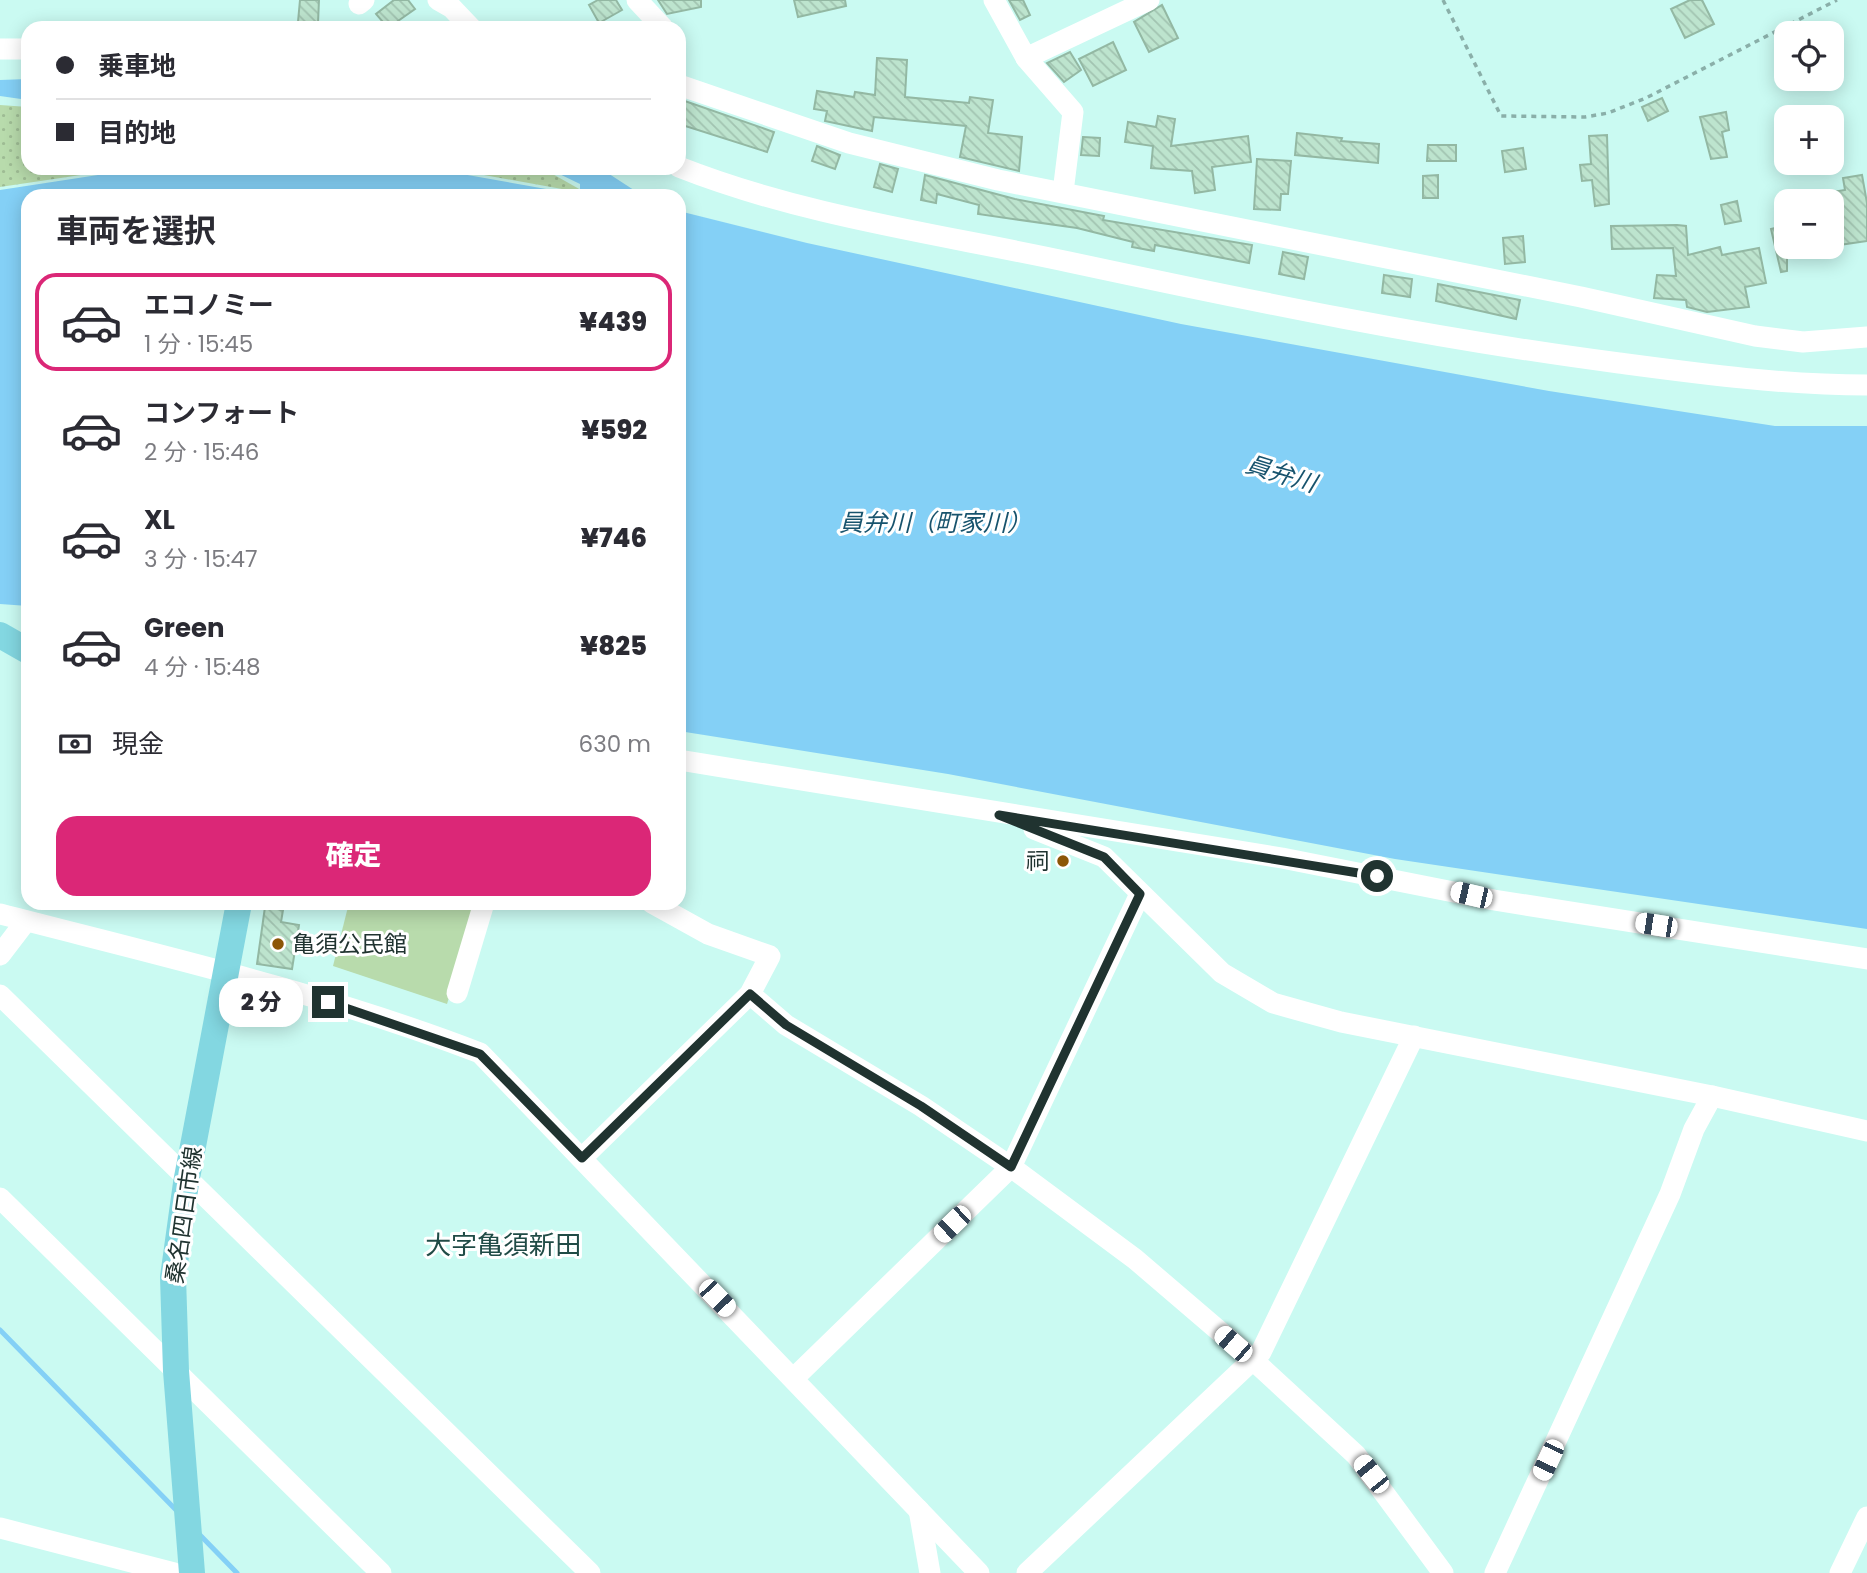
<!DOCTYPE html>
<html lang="ja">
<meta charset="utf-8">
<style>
:root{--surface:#fff;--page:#f2f2f3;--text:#2b2b33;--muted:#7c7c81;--line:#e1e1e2;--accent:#db2777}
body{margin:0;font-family:Poppins,"Noto Sans JP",sans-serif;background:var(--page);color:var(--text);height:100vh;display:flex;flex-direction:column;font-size:26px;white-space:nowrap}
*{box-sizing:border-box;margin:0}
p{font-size:23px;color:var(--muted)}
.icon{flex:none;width:38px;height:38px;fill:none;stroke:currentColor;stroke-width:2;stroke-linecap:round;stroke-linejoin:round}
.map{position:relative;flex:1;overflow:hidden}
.side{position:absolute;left:21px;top:189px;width:665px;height:721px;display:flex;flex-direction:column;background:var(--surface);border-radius:21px;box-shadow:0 4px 18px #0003}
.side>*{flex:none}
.top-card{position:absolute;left:21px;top:21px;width:665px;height:154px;border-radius:21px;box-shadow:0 4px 18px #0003;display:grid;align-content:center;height:154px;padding:0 35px;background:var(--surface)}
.fabs{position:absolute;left:1774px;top:21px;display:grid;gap:14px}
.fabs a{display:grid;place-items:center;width:70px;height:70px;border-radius:14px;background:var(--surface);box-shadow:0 4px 18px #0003;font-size:35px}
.end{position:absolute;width:32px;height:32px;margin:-16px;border:9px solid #203330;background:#fff;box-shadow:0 0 0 4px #fff}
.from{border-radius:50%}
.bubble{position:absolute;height:49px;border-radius:21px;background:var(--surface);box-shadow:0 4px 18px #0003;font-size:23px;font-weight:800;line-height:49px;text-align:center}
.car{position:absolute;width:21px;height:42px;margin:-21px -10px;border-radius:9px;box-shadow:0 0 5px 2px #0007;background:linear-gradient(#fff 24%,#345 0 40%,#fff 0 76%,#345 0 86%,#fff 0)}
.top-card b{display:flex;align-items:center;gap:24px;height:66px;font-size:26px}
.top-card b+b{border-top:2px solid var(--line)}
.top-card i{width:18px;height:18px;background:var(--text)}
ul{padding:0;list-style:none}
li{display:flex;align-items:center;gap:21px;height:98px;margin:0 14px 10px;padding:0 21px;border:4px solid transparent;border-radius:21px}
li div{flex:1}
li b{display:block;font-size:26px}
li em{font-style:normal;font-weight:800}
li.current{border-color:var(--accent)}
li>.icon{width:63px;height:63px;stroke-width:1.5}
h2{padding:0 35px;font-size:32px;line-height:84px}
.pay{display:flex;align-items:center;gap:18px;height:77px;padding:0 35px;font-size:26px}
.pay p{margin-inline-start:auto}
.action{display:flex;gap:14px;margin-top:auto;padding:14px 35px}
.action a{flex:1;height:80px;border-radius:21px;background:var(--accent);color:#fff;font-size:28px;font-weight:800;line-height:80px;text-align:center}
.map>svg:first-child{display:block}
</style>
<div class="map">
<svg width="1867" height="1573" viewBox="0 0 1867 1573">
<defs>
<pattern id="grass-dots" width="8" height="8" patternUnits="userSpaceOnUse" patternTransform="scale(1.75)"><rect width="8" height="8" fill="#b8dbac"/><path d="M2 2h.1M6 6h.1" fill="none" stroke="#9ebc94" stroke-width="1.8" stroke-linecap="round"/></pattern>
<pattern id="building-back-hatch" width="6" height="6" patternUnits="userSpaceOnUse" patternTransform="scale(1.75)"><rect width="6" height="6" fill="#bde4ce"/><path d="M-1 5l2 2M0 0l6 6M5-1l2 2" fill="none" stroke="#a2c4b1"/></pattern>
</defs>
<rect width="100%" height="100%" fill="#cafaf2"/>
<!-- grass -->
<g fill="url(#grass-dots)">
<path d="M 0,105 L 28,107 L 28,168 L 128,168 L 0,187 Z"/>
<path d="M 445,168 L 542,168 L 581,190 L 573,191 Z"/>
</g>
<!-- green -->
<path fill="#b8dbac" d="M 349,903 L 477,903 L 447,1004 L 333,966 Z"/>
<!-- water -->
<g fill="#84d0f6">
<path d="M 28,79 L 28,100 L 0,96 L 0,80 Z"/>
<path d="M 428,168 L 580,195 L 580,184 L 547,168 L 600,168 L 643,196 L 28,196 L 28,606 L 0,604 L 0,190 L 137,169 Z"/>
<path d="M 679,211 L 807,243 L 1181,324 L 1549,391 L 1775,426 L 1867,426 L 1867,929 L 1395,859 L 948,774 L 679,731 Z"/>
</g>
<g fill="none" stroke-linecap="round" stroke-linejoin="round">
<!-- stream -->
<g stroke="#84d0f6" stroke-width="5">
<path d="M 0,1330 L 179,1513"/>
<path d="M 198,1533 L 237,1573"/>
</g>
</g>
<!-- building -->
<g fill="url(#building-back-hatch)" stroke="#93b8a3" stroke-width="2">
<path d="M 300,0 L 319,0 L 318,23 L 298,22 Z"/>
<path d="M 394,0 L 408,0 L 415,9 L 388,28 L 376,14 Z"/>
<path d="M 598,0 L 616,0 L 622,10 L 599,23 L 589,5 Z"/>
<path d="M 658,0 L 701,0 L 701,7 L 667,14 Z"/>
<path d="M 794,0 L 845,0 L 846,6 L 798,17 Z"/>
<path d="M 1009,0 L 1023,0 L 1030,15 L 1020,20 Z"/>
<path d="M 1690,0 L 1702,0 L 1714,24 L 1685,38 L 1671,9 Z"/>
<path d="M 1162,5 L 1178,38 L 1149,52 L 1134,22 Z"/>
<path d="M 1113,42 L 1126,70 L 1093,86 L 1079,59 Z"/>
<path d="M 1070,52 L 1081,70 L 1064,82 L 1047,63 Z"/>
<path d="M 877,58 L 907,60 L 905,97 L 969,103 L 970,97 L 993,100 L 988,133 L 1022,137 L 1019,171 L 960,157 L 966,126 L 874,117 L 872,131 L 825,121 L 827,111 L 814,109 L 817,91 L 854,97 L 855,92 L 875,95 Z"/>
<path d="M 1662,98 L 1668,111 L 1648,121 L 1642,107 Z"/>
<path d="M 679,99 L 774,132 L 767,152 L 679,124 Z"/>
<path d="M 1726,112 L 1729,130 L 1722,132 L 1727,157 L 1711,159 L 1700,117 Z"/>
<path d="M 1158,116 L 1175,119 L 1171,146 L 1248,136 L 1251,162 L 1212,167 L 1215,190 L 1195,193 L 1192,171 L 1151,168 L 1153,146 L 1125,142 L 1128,122 L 1156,127 Z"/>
<path d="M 1297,133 L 1342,138 L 1341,141 L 1379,144 L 1378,163 L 1295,155 Z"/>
<path d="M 1607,135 L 1609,204 L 1595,206 L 1592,180 L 1582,181 L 1580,165 L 1591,164 L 1589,136 Z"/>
<path d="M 1083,137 L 1100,138 L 1099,156 L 1081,155 Z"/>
<path d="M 1428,145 L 1456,145 L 1456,161 L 1427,161 Z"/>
<path d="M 817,146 L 840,155 L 835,169 L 812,161 Z"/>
<path d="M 1523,148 L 1526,169 L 1505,172 L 1502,151 Z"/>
<path d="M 1257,159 L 1291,161 L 1288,194 L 1281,194 L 1280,210 L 1254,209 Z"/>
<path d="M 880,164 L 898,169 L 892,192 L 874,187 Z"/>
<path d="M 925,175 L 1015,199 L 1104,216 L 1103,220 L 1252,245 L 1249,263 L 1155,245 L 1154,251 L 1132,247 L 1133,242 L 1077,228 L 978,214 L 979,205 L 937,194 L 936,203 L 921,200 Z"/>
<path d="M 1438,175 L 1438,198 L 1423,198 L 1423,176 Z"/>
<path d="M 1862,175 L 1867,203 L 1867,241 L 1832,246 L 1832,192 L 1845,190 L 1843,178 Z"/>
<path d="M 1737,201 L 1741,221 L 1725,224 L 1721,205 Z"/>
<path d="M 1677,225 L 1686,226 L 1688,255 L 1720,247 L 1722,255 L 1759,248 L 1766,283 L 1745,287 L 1749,307 L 1707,312 L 1687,307 L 1686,300 L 1654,298 L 1657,275 L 1676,276 L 1673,248 L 1612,249 L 1611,226 Z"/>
<path d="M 1787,225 L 1787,271 L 1781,272 L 1771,229 Z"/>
<path d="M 1523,236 L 1525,262 L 1505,264 L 1503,238 Z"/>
<path d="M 1283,252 L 1308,257 L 1304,279 L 1279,274 Z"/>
<path d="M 1384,275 L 1412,279 L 1410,297 L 1382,293 Z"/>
<path d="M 1438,284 L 1520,300 L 1516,319 L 1436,301 Z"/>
<path d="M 265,907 L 283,910 L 281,922 L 299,925 L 292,969 L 257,964 Z"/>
</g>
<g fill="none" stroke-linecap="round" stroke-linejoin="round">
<!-- path -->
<path stroke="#8aafa9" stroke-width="3.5" stroke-dasharray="5 5" stroke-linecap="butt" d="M 1443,0 L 1501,116 L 1585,117 L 1608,113 L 1646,98 L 1837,0"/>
<!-- minor -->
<g stroke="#fff" stroke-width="21">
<path d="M 438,0 L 452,8 L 471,28"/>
<path d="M 637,0 L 663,28"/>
<path d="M 994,0 L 1026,58 L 1149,0"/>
<path d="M 359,4 L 364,0"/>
<path d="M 0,49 L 28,49"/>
<path d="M 1026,58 L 1073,112 L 1063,192"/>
<path d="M 679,85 L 849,143 L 998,180 L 1581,297 L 1755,336 L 1803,342 L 1867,337"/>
<path d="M 679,167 C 803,216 939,234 1069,262 C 1251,301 1434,339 1619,363 C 1702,374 1783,385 1867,385"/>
<path d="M 679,760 L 1282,858 L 1494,900 L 1867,959"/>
<path d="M 1034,829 L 1104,857 L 1222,973 L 1273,1003 L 1341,1022 L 1712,1096 L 1867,1131"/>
<path d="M 0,914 C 162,956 324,993 480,1053 L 979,1573"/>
<path d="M 0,955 L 26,921"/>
<path d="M 457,993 L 484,903"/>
<path d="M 750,994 L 786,1025 L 921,1106 L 1011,1167 L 1135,1259 L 1253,1360 L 1356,1455 L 1443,1573"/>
<path d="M 0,995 L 590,1573"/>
<path d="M 582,1158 L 750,994 L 770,956 L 708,934 L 652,903"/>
<path d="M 0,1198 L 381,1573"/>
<path d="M 794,1378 L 1011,1167 L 1140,894"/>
<path d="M 919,1510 L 930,1573"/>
<path d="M 0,1528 L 174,1573"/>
<path d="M 1027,1573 L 1261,1352 L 1414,1036"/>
<path d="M 1495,1573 L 1670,1194 L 1694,1129 L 1712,1096"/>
<path d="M 1840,1573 L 1867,1517"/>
</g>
<!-- major -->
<g stroke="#83d7e1" stroke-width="26">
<path d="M 0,635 L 28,651"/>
<path d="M 192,1573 L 176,1371 L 173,1277 L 186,1183 L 239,903"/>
</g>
</g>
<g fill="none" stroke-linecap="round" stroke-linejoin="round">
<!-- route -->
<path stroke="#203330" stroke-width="9" d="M 328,1002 L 480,1054 L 582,1158 L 750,994 L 786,1025 L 921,1106 L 1011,1167 L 1140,894 L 1104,857 L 999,815 L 1377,876"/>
</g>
<!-- markers -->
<g fill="#8c5607" stroke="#fff" stroke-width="2.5">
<circle cx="1063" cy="861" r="7"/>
<circle cx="278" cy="944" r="7"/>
</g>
<g text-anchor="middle" stroke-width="6" stroke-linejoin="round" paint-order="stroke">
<!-- poi labels -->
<g font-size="23" fill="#203330" stroke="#fff" text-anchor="end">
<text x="1049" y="869">祠</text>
<text x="292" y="952" text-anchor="start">亀須公民館</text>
</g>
<!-- street labels -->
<g font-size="23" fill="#203330" stroke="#fff">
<text transform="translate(184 1215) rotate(-82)" y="8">桑名四日市線</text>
</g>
<!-- water labels -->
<g font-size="24" font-style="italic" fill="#17536d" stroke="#fff">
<text transform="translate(1281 474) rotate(17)" y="8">員弁川</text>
<text x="935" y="531">員弁川（町家川）</text>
</g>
<!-- quarter labels -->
<g font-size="26" fill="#204b46" stroke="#fff">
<text x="503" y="1254">大字亀須新田</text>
</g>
</g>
</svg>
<div class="fabs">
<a><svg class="icon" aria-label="locate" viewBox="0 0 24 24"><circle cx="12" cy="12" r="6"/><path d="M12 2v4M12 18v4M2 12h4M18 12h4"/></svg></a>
<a>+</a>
<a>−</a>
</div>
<i class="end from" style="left:1377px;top:876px"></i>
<i class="end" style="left:328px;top:1002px"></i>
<div class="bubble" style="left:219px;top:978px;width:84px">2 分</div>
<i class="car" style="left:1471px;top:895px;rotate:283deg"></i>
<i class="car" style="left:1656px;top:925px;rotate:279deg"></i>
<i class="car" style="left:952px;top:1224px;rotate:226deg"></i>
<i class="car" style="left:717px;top:1298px;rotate:136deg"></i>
<i class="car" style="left:1233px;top:1344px;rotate:311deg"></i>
<i class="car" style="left:1548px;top:1460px;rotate:205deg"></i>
<i class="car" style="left:1371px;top:1474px;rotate:321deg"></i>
<div class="top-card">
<b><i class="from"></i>乗車地</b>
<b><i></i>目的地</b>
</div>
<section class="side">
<h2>車両を選択</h2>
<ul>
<li class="current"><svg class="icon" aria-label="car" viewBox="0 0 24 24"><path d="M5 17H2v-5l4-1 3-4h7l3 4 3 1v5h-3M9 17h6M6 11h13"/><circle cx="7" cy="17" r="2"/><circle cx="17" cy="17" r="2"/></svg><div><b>エコノミー</b><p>1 分 · 15:45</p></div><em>¥439</em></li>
<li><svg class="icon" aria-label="car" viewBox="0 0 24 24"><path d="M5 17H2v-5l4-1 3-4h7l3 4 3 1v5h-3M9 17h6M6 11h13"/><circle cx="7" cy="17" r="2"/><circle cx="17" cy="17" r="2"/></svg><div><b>コンフォート</b><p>2 分 · 15:46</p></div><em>¥592</em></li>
<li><svg class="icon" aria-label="car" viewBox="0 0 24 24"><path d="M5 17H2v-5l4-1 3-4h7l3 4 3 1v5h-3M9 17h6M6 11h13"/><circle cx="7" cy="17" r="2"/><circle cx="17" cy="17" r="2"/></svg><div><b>XL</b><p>3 分 · 15:47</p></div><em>¥746</em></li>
<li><svg class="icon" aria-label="car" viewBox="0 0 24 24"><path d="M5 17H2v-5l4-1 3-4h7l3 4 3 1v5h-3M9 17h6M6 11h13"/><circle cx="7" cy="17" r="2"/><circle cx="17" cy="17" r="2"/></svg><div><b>Green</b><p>4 分 · 15:48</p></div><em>¥825</em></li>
</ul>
<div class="pay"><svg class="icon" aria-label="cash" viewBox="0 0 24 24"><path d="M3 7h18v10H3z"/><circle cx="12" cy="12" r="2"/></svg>現金<p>630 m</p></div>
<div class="action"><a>確定</a></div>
</section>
</div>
